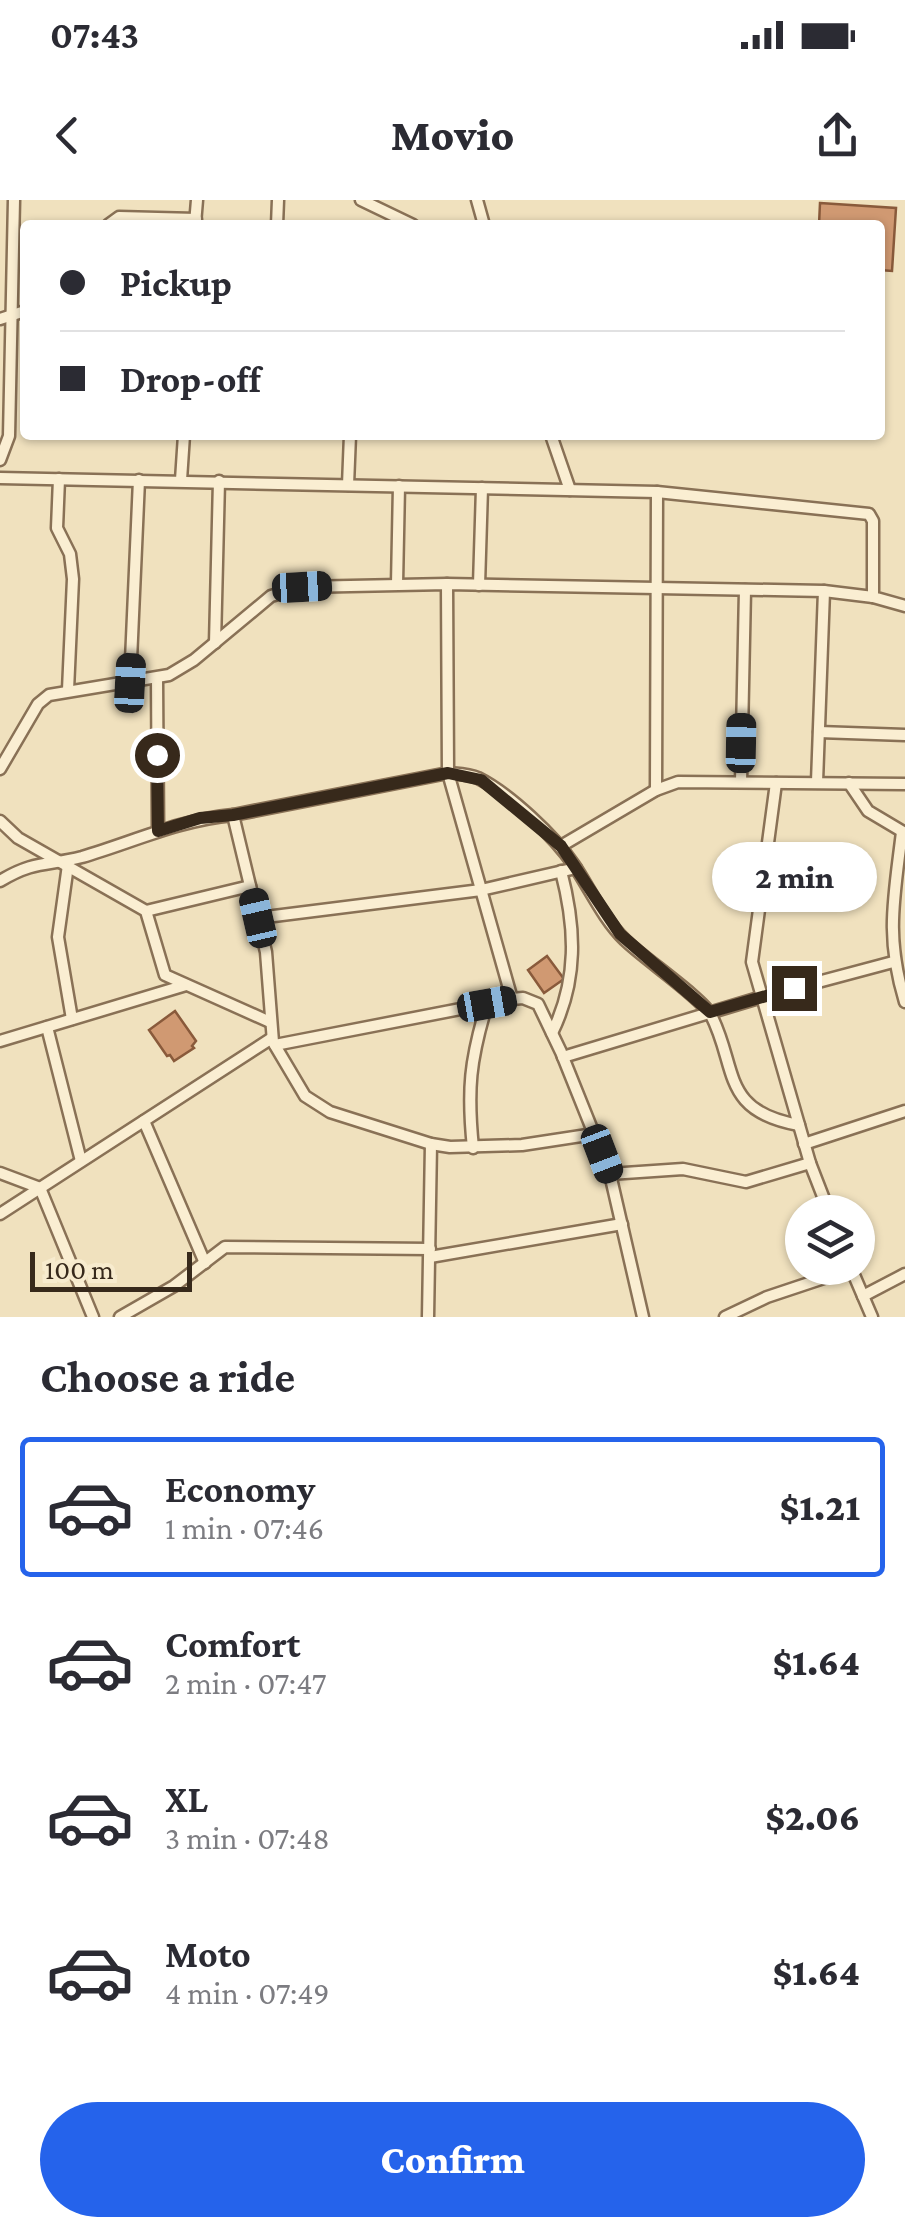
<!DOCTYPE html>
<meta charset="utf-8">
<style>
:root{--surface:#fff;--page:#f2f2f3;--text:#2b2b33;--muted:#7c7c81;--line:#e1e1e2;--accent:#2563eb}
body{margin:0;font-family:"Crimson Pro",serif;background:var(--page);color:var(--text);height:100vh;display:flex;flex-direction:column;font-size:38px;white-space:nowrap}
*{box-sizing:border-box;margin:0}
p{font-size:32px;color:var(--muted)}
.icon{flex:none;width:55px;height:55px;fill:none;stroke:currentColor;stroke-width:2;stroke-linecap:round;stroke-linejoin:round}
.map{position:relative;height:1117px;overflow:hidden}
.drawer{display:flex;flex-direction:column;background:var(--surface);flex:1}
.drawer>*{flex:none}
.hud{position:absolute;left:20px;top:20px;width:865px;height:220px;border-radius:10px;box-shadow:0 2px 8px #0004;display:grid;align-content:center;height:220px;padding:0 40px;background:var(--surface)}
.tools{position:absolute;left:785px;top:995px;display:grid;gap:20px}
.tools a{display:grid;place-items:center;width:90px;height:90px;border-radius:50%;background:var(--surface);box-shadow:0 2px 8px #0004;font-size:50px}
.scale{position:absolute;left:30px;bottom:25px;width:162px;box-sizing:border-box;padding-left:10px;border:5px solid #37291b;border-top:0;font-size:28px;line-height:35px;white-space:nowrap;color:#37291b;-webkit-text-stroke:8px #f7ebce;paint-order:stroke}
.end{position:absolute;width:45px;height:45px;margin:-22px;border:12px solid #37291b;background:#fff;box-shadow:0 0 0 5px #fff}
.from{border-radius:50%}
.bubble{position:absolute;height:70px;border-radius:35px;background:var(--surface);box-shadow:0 2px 8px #0004;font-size:32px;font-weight:800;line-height:70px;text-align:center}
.car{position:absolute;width:30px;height:60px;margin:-30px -15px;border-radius:12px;box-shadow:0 0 8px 2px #0007;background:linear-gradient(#222 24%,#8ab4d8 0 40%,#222 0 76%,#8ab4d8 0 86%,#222 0)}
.hud b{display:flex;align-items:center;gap:35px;height:95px;font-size:38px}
.hud b+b{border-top:2px solid var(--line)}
.hud i{width:25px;height:25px;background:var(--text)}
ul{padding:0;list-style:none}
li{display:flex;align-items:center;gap:30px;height:140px;margin:0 20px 15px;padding:0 20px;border:5px solid transparent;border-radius:10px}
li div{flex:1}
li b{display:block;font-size:38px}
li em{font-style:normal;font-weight:800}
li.current{border-color:var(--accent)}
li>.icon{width:90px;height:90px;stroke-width:1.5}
h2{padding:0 40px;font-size:45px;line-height:120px}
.action{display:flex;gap:20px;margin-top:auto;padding:20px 40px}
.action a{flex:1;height:115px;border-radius:60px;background:var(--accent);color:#fff;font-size:40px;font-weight:800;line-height:115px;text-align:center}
.status{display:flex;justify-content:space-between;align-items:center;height:70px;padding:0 50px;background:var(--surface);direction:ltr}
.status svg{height:28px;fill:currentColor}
header{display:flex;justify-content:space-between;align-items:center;height:130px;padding:0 40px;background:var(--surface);font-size:45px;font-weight:800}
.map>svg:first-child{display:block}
</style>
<div class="status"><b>07:43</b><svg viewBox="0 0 49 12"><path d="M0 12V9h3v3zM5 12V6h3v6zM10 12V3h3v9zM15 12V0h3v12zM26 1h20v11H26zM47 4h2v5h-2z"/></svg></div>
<header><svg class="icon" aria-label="back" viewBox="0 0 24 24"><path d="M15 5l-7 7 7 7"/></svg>Movio<svg class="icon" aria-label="share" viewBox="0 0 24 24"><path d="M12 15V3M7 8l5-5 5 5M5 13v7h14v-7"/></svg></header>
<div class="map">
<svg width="905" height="1117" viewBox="0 0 905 1117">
<rect width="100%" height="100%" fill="#f0e1be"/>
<!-- building -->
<g fill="#d09972" stroke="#895a3b" stroke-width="2.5">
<path d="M 820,3 L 896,8 L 892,71 L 880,70 L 880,25 L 819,25 Z"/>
<path d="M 547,756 L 564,779 L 544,793 L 528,770 Z"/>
<path d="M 175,811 L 196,841 L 192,846 L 194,848 L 174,861 L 170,855 L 167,856 L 149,830 Z"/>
</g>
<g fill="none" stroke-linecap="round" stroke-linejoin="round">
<!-- minor casing -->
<g stroke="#897156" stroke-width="15">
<g id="minor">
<path d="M 361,0 L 413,25"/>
<path d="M 477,0 L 484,25"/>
<path d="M 195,24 L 197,0"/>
<path d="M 108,25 L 119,17 L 196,19"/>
<path d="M 277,25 L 278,0"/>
<path d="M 0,119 L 25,111"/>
<path d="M 551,235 L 570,290"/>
<path d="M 0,260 L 9,236 L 14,0"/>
<path d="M 0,278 L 657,292 L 869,314 L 873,321 L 873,397 L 905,406"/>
<path d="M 59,279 L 57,328 L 70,354 L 73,379 L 68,490"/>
<path d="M 181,280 L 184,235"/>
<path d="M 348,285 L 350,235"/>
<path d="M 397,384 L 399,286"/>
<path d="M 447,384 L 448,573 L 512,799"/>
<path d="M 479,385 L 482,288"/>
<path d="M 215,443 L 219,281"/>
<path d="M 157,479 L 158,631"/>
<path d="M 130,483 L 139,280"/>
<path d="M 819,532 L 905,535"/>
<path d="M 0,569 L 38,504 L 49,495 L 169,475 L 194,460 L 271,396 L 302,387 L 447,384 L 824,391 L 873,397"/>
<path d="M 741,582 L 745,390"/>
<path d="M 817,582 L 824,391"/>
<path d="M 776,583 L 752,762 L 810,963 L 829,1012"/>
<path d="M 849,583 L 868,611 L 905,633"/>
<path d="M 656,590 L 657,292"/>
<path d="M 233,615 L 266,752 L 273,842 L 305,896 L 330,912 L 431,944 L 450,947 L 522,945 L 594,934"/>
<path d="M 0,621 L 18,638 L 146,711 L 165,775 L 270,822"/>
<path d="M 902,632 C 894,699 885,736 905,802"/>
<path d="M 561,646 L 656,590 L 678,582 L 905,584"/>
<path d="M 68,665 L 58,737 L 72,819"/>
<path d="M 0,681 C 35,660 47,666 82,657 C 133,642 179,620 233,615 L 448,573 C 459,574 469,574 478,578 C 510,594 554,636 574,665 C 590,689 604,720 625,740 C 643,758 702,798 711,815 C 738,868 720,911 799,925"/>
<path d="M 146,711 L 250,686"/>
<path d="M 258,718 L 481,690 L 576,668"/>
<path d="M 47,827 L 81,961"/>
<path d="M 552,833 C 578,780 576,728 561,671"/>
<path d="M 0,841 L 186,785"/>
<path d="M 275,845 L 512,799 L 523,798 L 538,804 L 561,852 L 610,974 L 643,1117"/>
<path d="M 563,857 L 762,797 L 893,762"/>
<path d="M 144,921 L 205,1063"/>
<path d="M 804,944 L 905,911"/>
<path d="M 473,948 C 467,890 470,860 487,804"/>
<path d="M 0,973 L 40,988 L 93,1117"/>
<path d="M 610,974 L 683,969 L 746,982 L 810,963"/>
<path d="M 0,1014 L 272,838"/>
<path d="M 430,1057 L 622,1024"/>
<path d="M 851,1068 L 872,1117"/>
<path d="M 863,1096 L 905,1074"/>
<path d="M 120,1117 L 174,1086 L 225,1047 L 430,1049"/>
<path d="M 428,1117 L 431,944"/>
<path d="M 725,1117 L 767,1097 L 851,1069"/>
</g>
</g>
<!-- minor -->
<use href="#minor" stroke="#faeed2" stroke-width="10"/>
</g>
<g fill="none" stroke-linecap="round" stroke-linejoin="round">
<!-- route -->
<path stroke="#37291b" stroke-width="12" d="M 157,555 L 158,631 L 200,618 L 233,615 L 448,573 L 481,580 L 561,646 L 620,734 L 710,812 L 794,788"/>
</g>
</svg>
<div class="tools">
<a><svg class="icon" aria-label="layers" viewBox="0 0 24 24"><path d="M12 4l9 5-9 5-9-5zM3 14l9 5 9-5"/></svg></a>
</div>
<div class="scale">100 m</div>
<i class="end from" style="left:157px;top:555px"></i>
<i class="end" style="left:794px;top:788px"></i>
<div class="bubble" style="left:712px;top:642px;width:165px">2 min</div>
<i class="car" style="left:302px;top:387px;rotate:87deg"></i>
<i class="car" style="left:130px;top:483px;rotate:3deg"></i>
<i class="car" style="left:741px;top:543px;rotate:1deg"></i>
<i class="car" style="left:258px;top:718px;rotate:347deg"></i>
<i class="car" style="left:487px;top:804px;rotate:80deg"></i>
<i class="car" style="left:602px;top:954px;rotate:159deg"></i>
<div class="hud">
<b><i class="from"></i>Pickup</b>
<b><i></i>Drop-off</b>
</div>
</div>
<section class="drawer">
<h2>Choose a ride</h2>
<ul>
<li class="current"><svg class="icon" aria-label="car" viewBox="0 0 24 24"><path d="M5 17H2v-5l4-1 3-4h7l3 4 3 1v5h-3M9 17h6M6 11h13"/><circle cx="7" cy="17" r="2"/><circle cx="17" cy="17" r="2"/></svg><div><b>Economy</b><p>1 min · 07:46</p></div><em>$1.21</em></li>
<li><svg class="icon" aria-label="car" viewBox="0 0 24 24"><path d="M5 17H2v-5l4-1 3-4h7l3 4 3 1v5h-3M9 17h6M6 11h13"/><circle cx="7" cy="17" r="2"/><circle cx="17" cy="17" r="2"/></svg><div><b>Comfort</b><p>2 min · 07:47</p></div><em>$1.64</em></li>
<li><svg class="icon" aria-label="car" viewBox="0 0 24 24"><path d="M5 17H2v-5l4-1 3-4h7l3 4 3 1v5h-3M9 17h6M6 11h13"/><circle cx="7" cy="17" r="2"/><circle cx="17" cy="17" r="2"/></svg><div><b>XL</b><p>3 min · 07:48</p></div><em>$2.06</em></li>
<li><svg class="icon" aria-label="car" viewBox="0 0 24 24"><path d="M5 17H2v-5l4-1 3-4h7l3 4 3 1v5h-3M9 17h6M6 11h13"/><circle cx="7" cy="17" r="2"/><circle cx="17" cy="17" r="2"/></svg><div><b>Moto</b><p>4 min · 07:49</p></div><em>$1.64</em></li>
</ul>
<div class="action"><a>Confirm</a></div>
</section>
